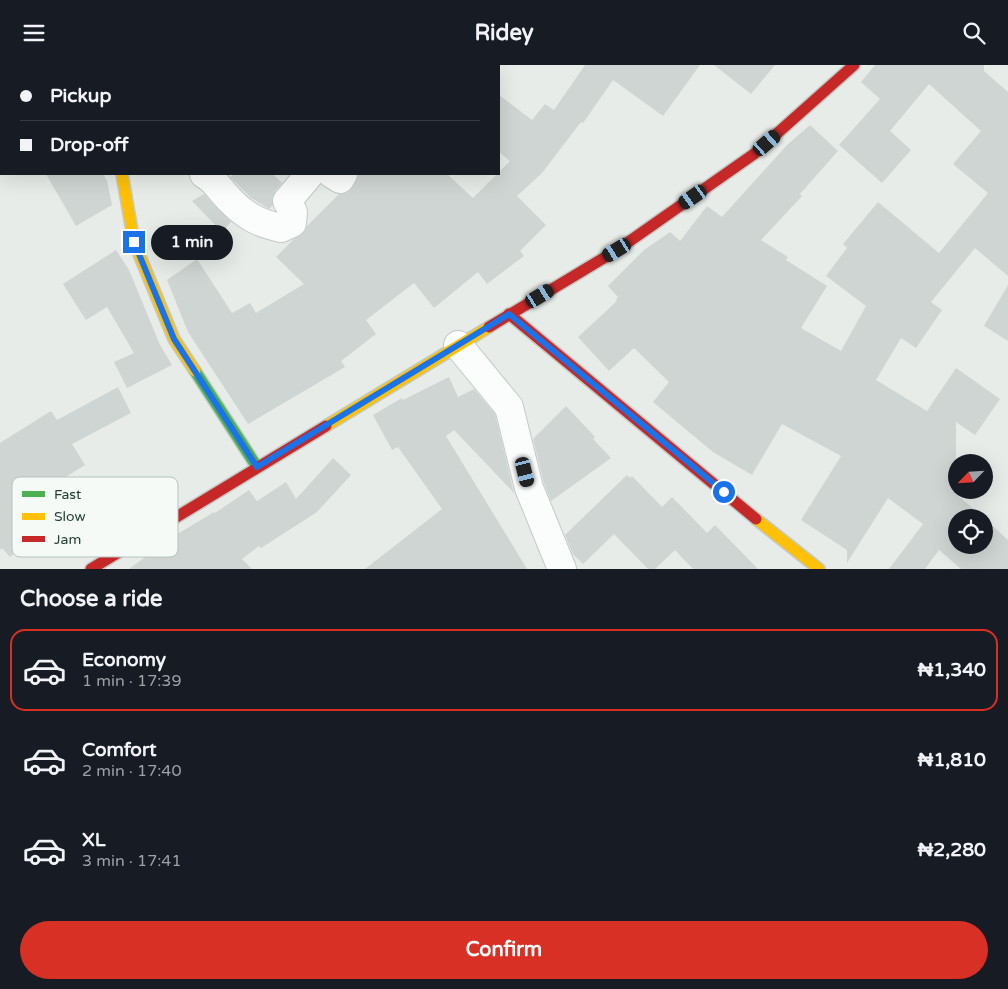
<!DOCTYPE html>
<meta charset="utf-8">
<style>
:root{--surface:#171b24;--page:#20242c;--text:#f1f3f6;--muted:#9ea1a6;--line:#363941;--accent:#d93025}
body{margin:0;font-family:"Varela Round",sans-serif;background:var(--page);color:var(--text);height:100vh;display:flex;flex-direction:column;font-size:19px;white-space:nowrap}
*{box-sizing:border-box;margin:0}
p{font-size:16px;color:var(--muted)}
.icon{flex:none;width:28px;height:28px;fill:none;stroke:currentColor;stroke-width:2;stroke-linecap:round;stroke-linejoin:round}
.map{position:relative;height:504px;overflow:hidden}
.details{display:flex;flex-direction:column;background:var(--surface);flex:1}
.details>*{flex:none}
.top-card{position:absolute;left:0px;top:0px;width:500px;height:110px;box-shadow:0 5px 20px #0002;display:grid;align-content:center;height:110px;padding:0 20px;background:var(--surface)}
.needle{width:32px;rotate:245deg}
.controls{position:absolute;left:948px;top:389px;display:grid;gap:10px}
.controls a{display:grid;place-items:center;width:45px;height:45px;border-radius:50%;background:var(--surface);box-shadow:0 5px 20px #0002;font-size:25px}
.end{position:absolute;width:22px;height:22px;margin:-11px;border:6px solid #1a73e8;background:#fff;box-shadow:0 0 0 2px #fff}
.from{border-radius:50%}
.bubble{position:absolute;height:35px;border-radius:18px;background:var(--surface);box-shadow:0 5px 20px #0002;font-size:16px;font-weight:700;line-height:35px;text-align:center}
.car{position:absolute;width:15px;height:30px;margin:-15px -8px;border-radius:6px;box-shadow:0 0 4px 1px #0007;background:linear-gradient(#222 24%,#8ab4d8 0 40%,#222 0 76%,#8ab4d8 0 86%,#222 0)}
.top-card b{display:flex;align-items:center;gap:18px;height:48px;font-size:19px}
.top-card b+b{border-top:1px solid var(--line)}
.top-card i{width:12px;height:12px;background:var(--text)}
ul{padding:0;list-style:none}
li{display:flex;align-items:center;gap:15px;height:82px;margin:0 10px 8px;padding:0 10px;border:2px solid transparent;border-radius:15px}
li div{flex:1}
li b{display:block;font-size:19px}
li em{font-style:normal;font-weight:700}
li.current{border-color:var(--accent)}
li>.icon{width:45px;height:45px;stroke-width:1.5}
h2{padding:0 20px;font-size:22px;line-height:60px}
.primary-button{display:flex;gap:10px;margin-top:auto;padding:10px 20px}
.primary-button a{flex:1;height:58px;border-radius:30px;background:var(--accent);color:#fff;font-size:20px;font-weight:700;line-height:58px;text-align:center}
header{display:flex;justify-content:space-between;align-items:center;height:65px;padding:0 20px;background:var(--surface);font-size:22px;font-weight:700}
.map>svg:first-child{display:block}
</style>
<header><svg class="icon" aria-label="menu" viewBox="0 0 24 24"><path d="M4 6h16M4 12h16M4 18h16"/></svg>Ridey<svg class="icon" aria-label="search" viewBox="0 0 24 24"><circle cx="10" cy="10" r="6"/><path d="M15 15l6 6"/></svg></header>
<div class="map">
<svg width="1008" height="504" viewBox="0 0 1008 504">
<rect width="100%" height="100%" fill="#e7ece9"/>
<!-- building -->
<g fill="#cfd5d2">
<path d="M 585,0 L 700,0 L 663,51 L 613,15 L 583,58 L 581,57 L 542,108 L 517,131 L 546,160 L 520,186 L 524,191 L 487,219 L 478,207 L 434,243 L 414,218 L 366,255 L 376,269 L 341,296 L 345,302 L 248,359 L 188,267 L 167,215 L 197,194 L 232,248 L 250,238 L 256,248 L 304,219 L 276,192 L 294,174 L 304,167 L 307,161 L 339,129 L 347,128 L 353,122 L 359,109 L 447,109 L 473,133 L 510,96 L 499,87 L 499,30 L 532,55 L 545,39 L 554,45 Z"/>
<path d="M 714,0 L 775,0 L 751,29 Z"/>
<path d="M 875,0 L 984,0 L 984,6 L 1008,27 L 1008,211 L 975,183 L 931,237 L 942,245 L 916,283 L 901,273 L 876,315 L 927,346 L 956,303 L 1000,334 L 975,370 L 956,357 L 956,429 L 983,452 L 956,452 L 956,480 L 984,480 L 984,453 L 1008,475 L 1008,504 L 961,504 L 939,485 L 925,504 L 889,504 L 923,459 L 888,433 L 847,498 L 847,485 L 801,455 L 841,391 L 782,359 L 752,410 L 713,387 L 653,337 L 669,317 L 634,283 L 609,306 L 578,272 L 617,236 L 616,235 L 618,232 L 608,221 L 644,185 L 670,167 L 680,176 L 707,141 L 722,152 L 787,80 L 810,60 L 838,86 L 800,129 L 802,131 L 761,175 L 788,192 L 786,195 L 827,221 L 801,263 L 841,286 L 866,241 L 826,211 L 847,183 L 843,179 L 878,137 L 939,188 L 988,128 L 953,99 L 981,66 L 929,19 L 890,66 L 911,85 L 882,118 L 839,80 L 880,34 L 861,17 Z"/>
<path d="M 46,109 L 103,109 L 107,116 L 112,140 L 76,161 Z"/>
<path d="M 235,109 L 273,109 L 282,118 L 275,126 L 272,134 L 273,140 L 269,144 L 251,133 L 230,112 Z"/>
<path d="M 204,129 L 231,157 L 222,167 L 192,136 Z"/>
<path d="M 116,185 L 129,205 L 160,280 L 172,300 L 127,323 L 114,297 L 134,288 L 107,242 L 86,255 L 63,219 Z"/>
<path d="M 1008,220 L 1008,276 L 984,261 Z"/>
<path d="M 449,312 L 458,332 L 474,324 L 495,349 L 514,428 L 454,365 L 446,371 L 527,504 L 365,504 L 442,444 L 398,382 L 392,385 L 373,350 L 402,333 L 403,335 Z"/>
<path d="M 118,322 L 131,348 L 72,379 L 85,400 L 32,433 L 43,444 L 21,465 L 30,474 L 10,492 L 2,483 L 0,485 L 0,378 L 51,346 L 57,355 Z"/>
<path d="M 566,341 L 595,372 L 593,374 L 611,393 L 551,436 L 544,418 L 533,374 Z"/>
<path d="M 333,393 L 351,410 L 317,447 L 261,483 L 259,481 L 242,494 L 252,504 L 129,504 L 171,473 L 214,447 L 215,448 L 249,425 L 257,436 L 286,417 L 296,434 Z"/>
<path d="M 627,410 L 630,413 L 632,411 L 662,442 L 672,432 L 707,468 L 715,460 L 758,504 L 693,504 L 675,485 L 655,504 L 648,504 L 614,469 L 583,499 L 573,489 L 565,470 Z"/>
</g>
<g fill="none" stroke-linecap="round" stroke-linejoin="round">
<!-- street casing -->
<g stroke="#c4c9c6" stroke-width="30">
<g id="street">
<path d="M 59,0 L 60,1"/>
<path d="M 413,1 L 413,0"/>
<path d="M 204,109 C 215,115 220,125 229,134 C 245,151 258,158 281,163 L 292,158 L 293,147 L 287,136 L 310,109"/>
<path d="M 332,109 L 340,114 L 343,109"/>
<path d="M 458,280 L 509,342 L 529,423 L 562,504"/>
</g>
</g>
<!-- fast casing -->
<g stroke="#c2cac6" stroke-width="14">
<path id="fast" d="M 195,306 L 257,402"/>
</g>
<!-- slow casing -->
<g stroke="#c2cac6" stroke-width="14">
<g id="slow">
<path d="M 122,109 L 134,177 L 174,274 L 195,306"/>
<path d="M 326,361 L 489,262"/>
<path d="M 756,454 L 819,504"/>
</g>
</g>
<!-- jam casing -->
<g stroke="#c2cac6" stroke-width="14">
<g id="jam">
<path d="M 509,249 L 756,454"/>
<path d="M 489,262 L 617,185 L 754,89 L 854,0"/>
<path d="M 91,504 L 326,361"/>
</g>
</g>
<!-- street -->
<use href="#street" stroke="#fbfcfc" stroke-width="28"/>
<!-- fast -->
<use href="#fast" stroke="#4caf50" stroke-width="11"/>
<!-- slow -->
<use href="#slow" stroke="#ffc107" stroke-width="11"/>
<!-- jam -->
<use href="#jam" stroke="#c62828" stroke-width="11"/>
</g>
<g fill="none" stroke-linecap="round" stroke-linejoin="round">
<!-- route -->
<path stroke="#1a73e8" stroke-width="6" d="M 134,177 L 174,274 L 257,402 L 509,249 L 724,427"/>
</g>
<!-- legend -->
<rect x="12" y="412" width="166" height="80" rx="8" fill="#f5faf7" stroke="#b6c2bc" stroke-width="1"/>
<rect x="22" y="426" width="23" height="6" fill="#4caf50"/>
<rect x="22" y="448" width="23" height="7" fill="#ffc107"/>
<rect x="22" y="471" width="23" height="6" fill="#c62828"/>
<g font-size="14" fill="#234033">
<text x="54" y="434">Fast</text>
<text x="54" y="456">Slow</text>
<text x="54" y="479">Jam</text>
</g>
</svg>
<div class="controls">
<a><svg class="needle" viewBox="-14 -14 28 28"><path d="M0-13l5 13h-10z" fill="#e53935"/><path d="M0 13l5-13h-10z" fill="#9ea1a6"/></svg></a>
<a><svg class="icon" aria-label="locate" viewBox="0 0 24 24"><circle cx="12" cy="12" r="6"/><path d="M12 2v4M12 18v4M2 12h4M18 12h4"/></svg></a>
</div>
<i class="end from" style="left:724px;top:427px"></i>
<i class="end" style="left:134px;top:177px"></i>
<div class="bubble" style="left:151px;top:160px;width:82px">1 min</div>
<i class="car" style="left:767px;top:78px;rotate:49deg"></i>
<i class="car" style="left:693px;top:132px;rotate:235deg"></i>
<i class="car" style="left:617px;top:185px;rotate:239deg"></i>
<i class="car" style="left:540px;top:231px;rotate:59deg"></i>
<i class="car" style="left:525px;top:407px;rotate:166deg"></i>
<div class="top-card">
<b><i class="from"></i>Pickup</b>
<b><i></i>Drop-off</b>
</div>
</div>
<section class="details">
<h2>Choose a ride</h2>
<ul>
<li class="current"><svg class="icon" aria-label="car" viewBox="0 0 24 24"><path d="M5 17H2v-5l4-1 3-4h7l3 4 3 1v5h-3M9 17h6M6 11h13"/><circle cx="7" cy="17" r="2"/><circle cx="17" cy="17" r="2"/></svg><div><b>Economy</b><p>1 min · 17:39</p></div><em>₦1,340</em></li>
<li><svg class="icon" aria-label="car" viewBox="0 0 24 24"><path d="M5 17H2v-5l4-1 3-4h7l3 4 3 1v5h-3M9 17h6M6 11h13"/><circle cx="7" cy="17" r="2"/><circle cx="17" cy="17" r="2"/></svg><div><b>Comfort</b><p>2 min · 17:40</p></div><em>₦1,810</em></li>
<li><svg class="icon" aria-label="car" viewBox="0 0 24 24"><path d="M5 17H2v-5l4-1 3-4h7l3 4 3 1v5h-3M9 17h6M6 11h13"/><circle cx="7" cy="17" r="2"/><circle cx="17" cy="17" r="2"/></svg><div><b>XL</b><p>3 min · 17:41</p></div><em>₦2,280</em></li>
</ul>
<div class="primary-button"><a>Confirm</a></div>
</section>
